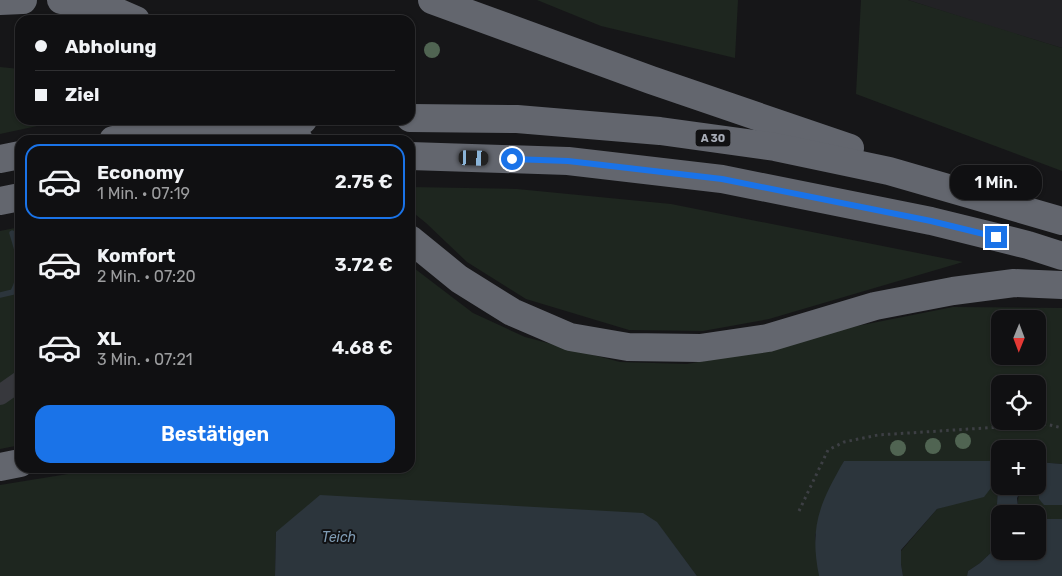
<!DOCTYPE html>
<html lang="de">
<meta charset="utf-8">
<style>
:root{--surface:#101012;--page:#1e1e20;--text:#f1f3f6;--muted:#9c9d9f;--line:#303032;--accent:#1a73e8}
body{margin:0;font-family:Rubik,sans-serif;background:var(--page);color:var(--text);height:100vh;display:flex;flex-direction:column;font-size:19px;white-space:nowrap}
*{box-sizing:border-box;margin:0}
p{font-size:16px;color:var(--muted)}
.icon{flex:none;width:28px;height:28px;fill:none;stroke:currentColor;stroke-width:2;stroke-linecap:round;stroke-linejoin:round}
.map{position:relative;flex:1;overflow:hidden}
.drawer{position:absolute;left:15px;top:135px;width:400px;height:338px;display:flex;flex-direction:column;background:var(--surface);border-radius:15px;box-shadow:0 1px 4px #0004,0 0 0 1px var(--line)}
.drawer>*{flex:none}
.hud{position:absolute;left:15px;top:15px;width:400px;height:110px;border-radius:15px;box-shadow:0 1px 4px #0004,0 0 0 1px var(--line);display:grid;align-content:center;height:110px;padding:0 20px;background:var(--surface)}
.needle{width:32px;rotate:181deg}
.tools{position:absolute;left:991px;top:310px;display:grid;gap:10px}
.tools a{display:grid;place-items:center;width:55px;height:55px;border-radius:10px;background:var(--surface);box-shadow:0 1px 4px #0004,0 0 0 1px var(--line);font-size:25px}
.end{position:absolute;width:22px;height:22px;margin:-11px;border:6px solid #1a73e8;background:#fff;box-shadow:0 0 0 2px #fff}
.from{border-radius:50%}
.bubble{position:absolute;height:35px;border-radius:15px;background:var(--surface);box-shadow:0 1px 4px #0004,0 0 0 1px var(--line);font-size:16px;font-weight:600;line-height:35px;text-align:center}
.car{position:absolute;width:15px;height:30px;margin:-15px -8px;border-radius:6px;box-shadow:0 0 4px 1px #0007;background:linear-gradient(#222 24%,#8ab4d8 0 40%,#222 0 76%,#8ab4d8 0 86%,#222 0)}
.hud b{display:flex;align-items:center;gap:18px;height:48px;font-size:19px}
.hud b+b{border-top:1px solid var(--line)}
.hud i{width:12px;height:12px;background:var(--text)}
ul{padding:9px 0 0;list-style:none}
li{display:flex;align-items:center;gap:15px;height:75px;margin:0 10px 8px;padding:0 10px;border:2px solid transparent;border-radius:15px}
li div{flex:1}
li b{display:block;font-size:19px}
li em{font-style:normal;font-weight:600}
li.current{border-color:var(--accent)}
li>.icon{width:45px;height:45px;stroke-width:1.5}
.button{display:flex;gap:10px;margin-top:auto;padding:10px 20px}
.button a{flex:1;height:58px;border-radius:15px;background:var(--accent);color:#fff;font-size:20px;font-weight:600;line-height:58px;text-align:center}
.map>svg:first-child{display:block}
</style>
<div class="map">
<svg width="1062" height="576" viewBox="0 0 1062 576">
<rect width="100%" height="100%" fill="#161618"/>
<!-- built -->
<path fill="#222225" d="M 908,0 L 1062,0 L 1062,48 L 986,25 Z"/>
<!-- green -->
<g fill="#1e261f" fill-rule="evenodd">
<path d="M 537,0 L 738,0 L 735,58 L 601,26 Z"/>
<path d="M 861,0 L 908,0 L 1062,48 L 1062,171 L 856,94 Z"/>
<path d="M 0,67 L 20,69 L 20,120 L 65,120 L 0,134 Z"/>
<path d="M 410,187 L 517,189 L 671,204 L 963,262 L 769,319 L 703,331 L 629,330 L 526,299 L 467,262 L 426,223 L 410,210 Z"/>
<path d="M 20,227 L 20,445 L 0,449 L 0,231 Z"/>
<path d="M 410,265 L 473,313 L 525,337 L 620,362 L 687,364 L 748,353 L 837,330 L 953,307 L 1062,308 L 1062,464 L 1038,462 L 1038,449 L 1000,449 L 1000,461 L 844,461 L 815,535 L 819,576 L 697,576 L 657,523 L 276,532 L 275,576 L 0,576 L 0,485 L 105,468 L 410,468 ZM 1000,319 L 1038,319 L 1038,356 L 1000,356 ZM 1000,384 L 1038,384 L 1038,421 L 1000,421 Z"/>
<path d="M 994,484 L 998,487 L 997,504 L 1000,521 L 998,546 L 980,563 L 968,571 L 967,576 L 903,576 L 901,564 L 901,551 L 937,509 L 956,503 L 988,490 Z"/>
<path d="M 1038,485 L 1039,488 L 1039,499 L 1044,504 L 1062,505 L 1062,519 L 1038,519 L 1038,514 L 1019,514 L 1018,512 C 1018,503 1017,494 1023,486 L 1038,486 Z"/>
</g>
<!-- water -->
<g fill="#2c353c">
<path d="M 844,461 L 1000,461 L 1000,486 L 1023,486 L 1017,498 L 1019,514 L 1000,514 L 1000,551 L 1038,551 L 1038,519 L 1062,519 L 1062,576 L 967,576 L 968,571 L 980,563 L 998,546 L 1000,521 L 997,504 L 998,487 L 994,484 L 984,497 L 937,509 L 901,550 L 901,564 L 903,576 L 819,576 C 809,526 820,503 844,461 Z"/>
<path d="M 1038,462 L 1062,464 L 1062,505 L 1044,505 L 1039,499 Z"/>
<path d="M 320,495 L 643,513 L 657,522 L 697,576 L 275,576 L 276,532 Z"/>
</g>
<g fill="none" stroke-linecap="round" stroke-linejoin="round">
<!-- stream -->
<path stroke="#2c353c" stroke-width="5.5" d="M 0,295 L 13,292 C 24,270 19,255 12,233"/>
<!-- path -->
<path stroke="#3d3f44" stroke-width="3" stroke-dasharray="2.5 4" stroke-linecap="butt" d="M 799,511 L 828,450 L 844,442 L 878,435 L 1046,424 L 1062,428"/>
<!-- minor -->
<path stroke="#37383d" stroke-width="20" d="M 0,395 L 20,381"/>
<!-- highway -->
<g stroke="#63666e" stroke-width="28">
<path d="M 61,0 L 108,8 L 136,20"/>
<path d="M 432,0 L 651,80 L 850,148"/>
<path d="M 0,1 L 23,0"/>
<path d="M 410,118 L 517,119 L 660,131 L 775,147 L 889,171 L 1062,221"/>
<path d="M 113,140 L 171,131 L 303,120"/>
<path d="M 410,156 L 568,161 L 722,179 L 931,221 L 1028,245 L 1062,256"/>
<path d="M 0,159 L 20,155"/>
<path d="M 0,201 L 20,197"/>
<path d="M 410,239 L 459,279 L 512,312 L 570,337 L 628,347 L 700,348 L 768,338 L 875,306 L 953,291 L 1014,283 L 1062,285"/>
<path d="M 0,467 L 20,463"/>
</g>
<!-- highway-bridge -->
<path stroke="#63666e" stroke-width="28" d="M 277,120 L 299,140"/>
</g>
<!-- trees -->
<g fill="#506452">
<circle cx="432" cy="50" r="8"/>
<circle cx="963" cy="441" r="8"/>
<circle cx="933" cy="446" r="8"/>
<circle cx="898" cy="448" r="8"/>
</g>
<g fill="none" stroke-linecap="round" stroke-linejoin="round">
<!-- route -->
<path stroke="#1a73e8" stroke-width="6" d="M 512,159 L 568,161 L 722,179 L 931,221 L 996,237"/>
</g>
<g text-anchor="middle" stroke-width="4" stroke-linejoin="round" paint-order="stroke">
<!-- shield labels -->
<rect fill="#111113" stroke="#7b7e86" stroke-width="1" x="695.5" y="129.5" width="35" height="17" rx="4"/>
<g font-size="11" font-weight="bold" fill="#a8adb8">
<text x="713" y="142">A 30</text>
</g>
<!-- water labels -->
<g font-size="14" font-style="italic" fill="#7f9bb3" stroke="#111113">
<text x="339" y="542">Teich</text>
</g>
</g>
</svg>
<div class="tools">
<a><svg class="needle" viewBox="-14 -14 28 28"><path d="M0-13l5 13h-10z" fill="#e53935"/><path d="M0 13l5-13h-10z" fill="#9c9d9f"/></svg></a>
<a><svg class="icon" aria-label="locate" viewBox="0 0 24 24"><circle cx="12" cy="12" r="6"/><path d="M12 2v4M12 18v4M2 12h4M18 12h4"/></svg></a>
<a>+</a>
<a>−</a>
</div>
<i class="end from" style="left:512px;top:159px"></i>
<i class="end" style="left:996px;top:237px"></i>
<div class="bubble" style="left:950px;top:165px;width:92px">1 Min.</div>
<i class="car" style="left:474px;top:158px;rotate:92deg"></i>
<div class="hud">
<b><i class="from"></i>Abholung</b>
<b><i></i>Ziel</b>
</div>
<section class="drawer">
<ul>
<li class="current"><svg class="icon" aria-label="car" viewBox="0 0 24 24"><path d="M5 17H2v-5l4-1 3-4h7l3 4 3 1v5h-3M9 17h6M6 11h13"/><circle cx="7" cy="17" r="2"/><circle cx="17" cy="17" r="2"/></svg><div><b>Economy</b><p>1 Min. · 07:19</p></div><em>2.75 €</em></li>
<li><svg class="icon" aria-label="car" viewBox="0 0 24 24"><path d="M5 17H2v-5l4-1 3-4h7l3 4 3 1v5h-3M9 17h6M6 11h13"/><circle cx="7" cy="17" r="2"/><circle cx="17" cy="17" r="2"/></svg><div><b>Komfort</b><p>2 Min. · 07:20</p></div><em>3.72 €</em></li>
<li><svg class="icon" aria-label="car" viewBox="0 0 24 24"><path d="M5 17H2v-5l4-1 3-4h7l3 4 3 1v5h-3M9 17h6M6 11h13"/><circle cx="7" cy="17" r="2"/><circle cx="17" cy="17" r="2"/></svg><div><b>XL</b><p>3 Min. · 07:21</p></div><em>4.68 €</em></li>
</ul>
<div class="button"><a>Bestätigen</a></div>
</section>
</div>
